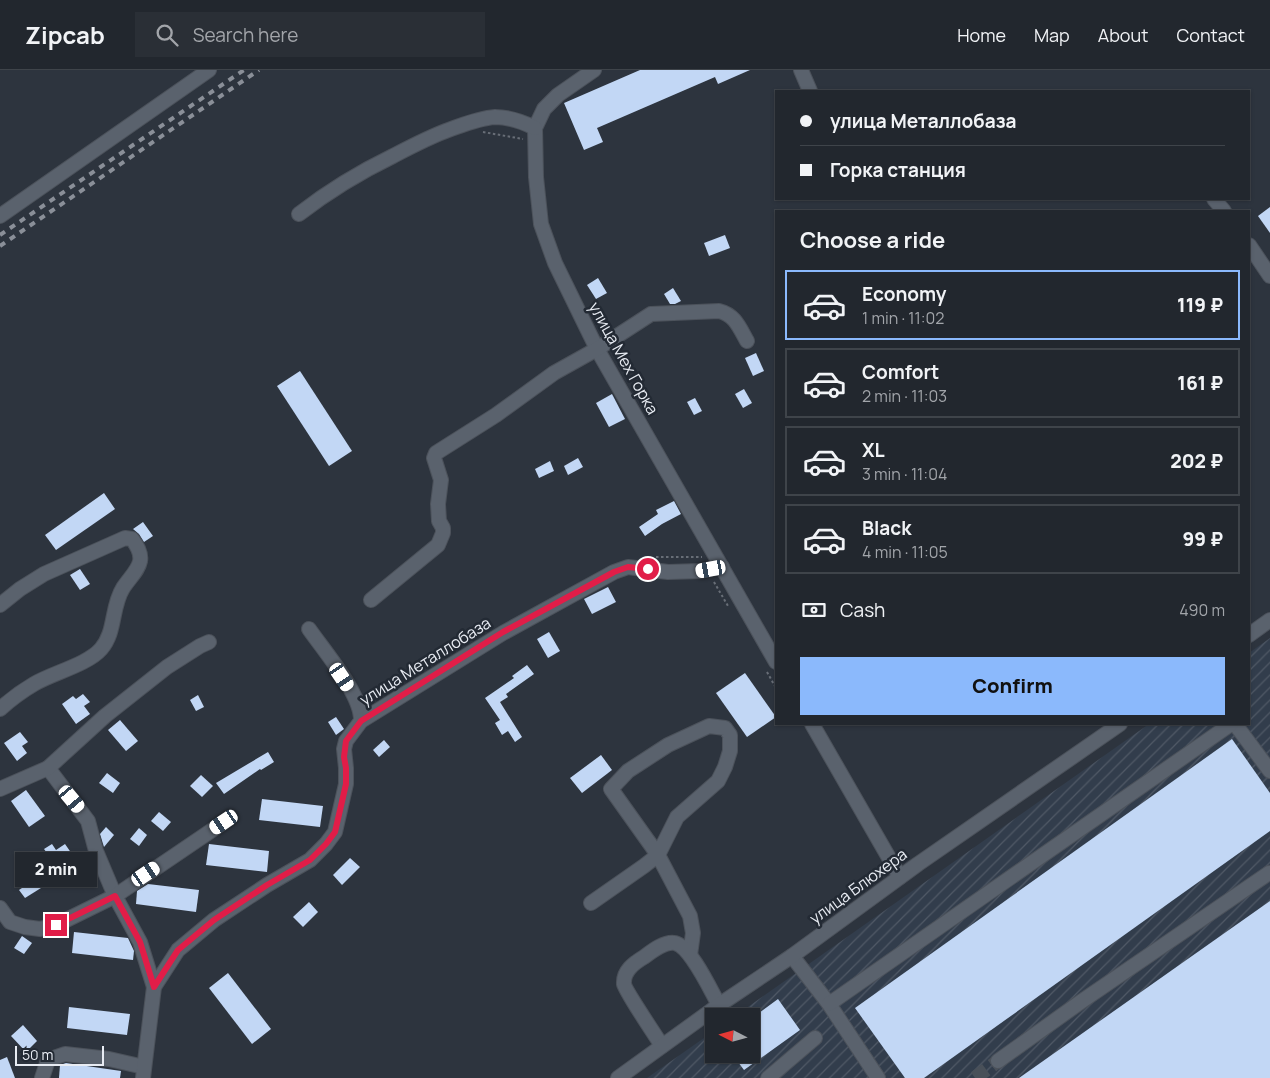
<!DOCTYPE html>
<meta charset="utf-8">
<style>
:root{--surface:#22272e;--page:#2a2f36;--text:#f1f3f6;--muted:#a2a5aa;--line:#3f444a;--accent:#8bb9fc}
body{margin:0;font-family:Manrope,sans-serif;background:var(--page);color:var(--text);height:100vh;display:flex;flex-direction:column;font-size:19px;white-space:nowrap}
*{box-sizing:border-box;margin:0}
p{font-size:16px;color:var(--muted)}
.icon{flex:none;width:28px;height:28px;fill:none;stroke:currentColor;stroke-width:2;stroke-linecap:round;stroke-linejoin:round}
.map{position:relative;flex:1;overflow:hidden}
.side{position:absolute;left:775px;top:140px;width:475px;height:515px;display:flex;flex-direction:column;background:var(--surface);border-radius:0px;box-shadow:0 1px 4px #0004,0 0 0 1px var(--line)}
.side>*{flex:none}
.banner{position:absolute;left:775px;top:20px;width:475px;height:110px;border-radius:0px;box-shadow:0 1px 4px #0004,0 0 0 1px var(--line);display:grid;align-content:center;height:110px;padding:0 25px;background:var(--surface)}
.needle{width:32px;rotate:276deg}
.tools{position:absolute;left:705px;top:938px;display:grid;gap:10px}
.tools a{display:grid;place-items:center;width:55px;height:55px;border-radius:0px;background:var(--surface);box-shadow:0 1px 4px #0004,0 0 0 1px var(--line);font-size:25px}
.scale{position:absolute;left:15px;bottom:12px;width:89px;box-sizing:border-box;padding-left:5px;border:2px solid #e8ecf3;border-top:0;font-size:14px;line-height:18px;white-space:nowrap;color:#e8ecf3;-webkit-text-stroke:4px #232a34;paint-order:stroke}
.end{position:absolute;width:22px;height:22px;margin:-11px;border:6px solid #e11d48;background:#fff;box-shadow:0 0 0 2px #fff}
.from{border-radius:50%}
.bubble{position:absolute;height:35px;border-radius:0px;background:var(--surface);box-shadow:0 1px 4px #0004,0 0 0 1px var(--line);font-size:16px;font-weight:800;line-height:35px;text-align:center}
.car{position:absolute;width:15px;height:30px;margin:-15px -8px;border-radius:6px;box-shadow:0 0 4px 1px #0007;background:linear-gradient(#fff 24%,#345 0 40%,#fff 0 76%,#345 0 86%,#fff 0)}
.banner b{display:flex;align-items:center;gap:18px;height:48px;font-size:19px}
.banner b+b{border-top:1px solid var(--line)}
.banner i{width:12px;height:12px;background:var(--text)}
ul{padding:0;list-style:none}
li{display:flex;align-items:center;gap:15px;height:70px;margin:0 10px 8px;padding:0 15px;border:2px solid var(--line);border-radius:0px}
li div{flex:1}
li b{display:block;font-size:19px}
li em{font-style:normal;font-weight:800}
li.on{border-color:var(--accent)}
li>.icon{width:45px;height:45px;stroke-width:1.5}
h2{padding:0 25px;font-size:22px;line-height:60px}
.pay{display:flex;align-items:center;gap:12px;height:55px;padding:0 25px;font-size:19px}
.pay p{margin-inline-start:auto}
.primary-button{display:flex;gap:10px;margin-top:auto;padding:10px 25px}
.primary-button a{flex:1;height:58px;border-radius:0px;background:var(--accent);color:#111;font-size:20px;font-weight:800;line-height:58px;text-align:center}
header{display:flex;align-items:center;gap:30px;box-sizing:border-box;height:70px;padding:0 25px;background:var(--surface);border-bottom:1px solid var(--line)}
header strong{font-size:24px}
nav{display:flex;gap:28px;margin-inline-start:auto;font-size:18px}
.search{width:350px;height:45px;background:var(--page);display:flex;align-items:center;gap:12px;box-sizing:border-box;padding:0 18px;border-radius:0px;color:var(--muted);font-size:19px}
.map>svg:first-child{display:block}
</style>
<header>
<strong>Zipcab</strong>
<div class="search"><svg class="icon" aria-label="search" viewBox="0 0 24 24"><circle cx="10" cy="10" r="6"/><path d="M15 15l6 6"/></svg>Search here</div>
<nav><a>Home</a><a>Map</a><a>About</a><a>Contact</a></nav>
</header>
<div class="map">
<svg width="1270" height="1008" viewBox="0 0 1270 1008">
<defs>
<pattern id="industrial-furrows" width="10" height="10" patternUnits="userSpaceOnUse" patternTransform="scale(1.25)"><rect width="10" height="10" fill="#323d4c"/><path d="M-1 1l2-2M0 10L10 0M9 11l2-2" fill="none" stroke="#505966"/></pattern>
</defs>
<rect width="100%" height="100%" fill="#2d343e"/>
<!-- industrial -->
<path fill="url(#industrial-furrows)" d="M 1270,568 L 1270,1008 L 647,1008 L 714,961 L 714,984 L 751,984 L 751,946 L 735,946 L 1149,654 L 1249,654 L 1249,583 Z"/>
<!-- building -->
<g fill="#c2d7f5">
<path d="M 640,0 L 750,0 L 718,14 L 715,7 L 597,58 L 603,72 L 584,80 L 564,33 Z"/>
<path d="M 1270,137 L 1270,163 L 1258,146 Z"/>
<path d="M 725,165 L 730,178 L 709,186 L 704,173 Z"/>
<path d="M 598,208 L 607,223 L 596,229 L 587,215 Z"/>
<path d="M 673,218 L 681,231 L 675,234 L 670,234 L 664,224 Z"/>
<path d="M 756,283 L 764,301 L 753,306 L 745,288 Z"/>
<path d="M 300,301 L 352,381 L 329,396 L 277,316 Z"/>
<path d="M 744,319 L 752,333 L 743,338 L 735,324 Z"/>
<path d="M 612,324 L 625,349 L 609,357 L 596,333 Z"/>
<path d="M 695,328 L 702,341 L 694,345 L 687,332 Z"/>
<path d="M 578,388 L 583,397 L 568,405 L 564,396 Z"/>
<path d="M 550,391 L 554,401 L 539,408 L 535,399 Z"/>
<path d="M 104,423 L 115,439 L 56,480 L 45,465 Z"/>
<path d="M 674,431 L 681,444 L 662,454 L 645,466 L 639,457 L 658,444 L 656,440 Z"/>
<path d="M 143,452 L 153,466 L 144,472 L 139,464 L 133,459 Z"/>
<path d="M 80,499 L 90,514 L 80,520 L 70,505 Z"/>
<path d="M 608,517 L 616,532 L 592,544 L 584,529 Z"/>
<path d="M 549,562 L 560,581 L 548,588 L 537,569 Z"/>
<path d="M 527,595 L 534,604 L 506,624 L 508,627 L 500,632 L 522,667 L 515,672 L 508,661 L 502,665 L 495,653 L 500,650 L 485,628 L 514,608 L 512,606 Z"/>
<path d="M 745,603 L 776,647 L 747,667 L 716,623 Z"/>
<path d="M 83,624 L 90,632 L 84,636 L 90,644 L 76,654 L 62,634 L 73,626 L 76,629 Z"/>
<path d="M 198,625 L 204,637 L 196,641 L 190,630 Z"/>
<path d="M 336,647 L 344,659 L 336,665 L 328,652 Z"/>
<path d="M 120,650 L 138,671 L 126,681 L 108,660 Z"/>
<path d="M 20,662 L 28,672 L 22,676 L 27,683 L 17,691 L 4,673 Z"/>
<path d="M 1232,669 L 1270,723 L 1270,761 L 924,1008 L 905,1008 L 855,938 Z"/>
<path d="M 384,670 L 390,677 L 379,687 L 373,680 Z"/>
<path d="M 268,682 L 274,692 L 261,700 L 260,699 L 224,724 L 216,713 Z"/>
<path d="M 601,685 L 612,700 L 582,723 L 570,708 Z"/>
<path d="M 107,703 L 120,713 L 113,723 L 99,713 Z"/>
<path d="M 201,705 L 213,716 L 202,727 L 190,716 Z"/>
<path d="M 26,720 L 45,746 L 29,757 L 11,731 Z"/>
<path d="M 262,729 L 323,736 L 320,757 L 259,750 Z"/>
<path d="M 159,742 L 171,752 L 163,761 L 151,751 Z"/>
<path d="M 106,757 L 114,765 L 104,777 L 100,764 Z"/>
<path d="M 139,758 L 147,765 L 139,776 L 130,769 Z"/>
<path d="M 52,774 L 56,780 L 65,774 L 81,797 L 65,808 L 44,779 Z"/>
<path d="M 209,774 L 269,781 L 267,802 L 206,795 Z"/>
<path d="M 350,788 L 360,797 L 342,815 L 333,805 Z"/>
<path d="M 35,809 L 41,818 L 25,828 L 19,820 Z"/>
<path d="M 148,814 L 199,820 L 196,842 L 136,834 L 137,821 Z"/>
<path d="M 1270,831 L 1270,1008 L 1019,1008 Z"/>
<path d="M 309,832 L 318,842 L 303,857 L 293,847 Z"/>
<path d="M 74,862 L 128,868 L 134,881 L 133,890 L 72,883 Z"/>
<path d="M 22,866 L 32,873 L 24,884 L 14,878 Z"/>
<path d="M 228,903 L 271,959 L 252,974 L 209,918 Z"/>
<path d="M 778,929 L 800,960 L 744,1000 L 732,984 L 751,984 L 751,949 Z"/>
<path d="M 69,937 L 130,944 L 127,965 L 67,958 Z"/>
<path d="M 23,955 L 37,971 L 26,982 L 11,966 Z"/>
<path d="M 7,987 L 15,1008 L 0,1008 L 0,990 Z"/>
<path d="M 66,993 L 121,1001 L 120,1008 L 59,1008 L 60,995 Z"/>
</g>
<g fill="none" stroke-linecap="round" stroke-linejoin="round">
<!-- minor-tunnel -->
<path stroke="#495059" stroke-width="14" stroke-dasharray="14 7" stroke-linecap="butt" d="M 975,1008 L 998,991"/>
<!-- minor casing -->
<g stroke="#4c525b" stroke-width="16">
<g id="minor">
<path d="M 594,0 L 558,25 L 544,39 L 535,58 L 536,107 L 541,154 L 555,193 L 597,279 L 776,592"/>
<path d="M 801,0 L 810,21"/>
<path d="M 1214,129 L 1224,141"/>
<path d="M 299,144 C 330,120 358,103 393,86 C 412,76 431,66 451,59 C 465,54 480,48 495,47 C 509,47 523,52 535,58"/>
<path d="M 0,146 L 209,0"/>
<path d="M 1249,175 L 1270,206"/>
<path d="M 371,530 L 438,475 L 443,463 L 443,458 L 439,451 L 438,434 L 441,410 L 434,388 L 436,383 L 496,345 L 554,303 L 597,279 L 651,244 L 719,241 C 735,245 739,257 747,271"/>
<path d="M 0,535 L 20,519 L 44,504 L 125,468 L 132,469 C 150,492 135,500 123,518 C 111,537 116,562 101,579 C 87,595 52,603 34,614 C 22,621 10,630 0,639"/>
<path d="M 309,559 C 325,582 362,625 361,651"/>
<path d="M 1249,565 L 1270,550"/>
<path d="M 812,654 L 900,807"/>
<path d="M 1235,654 L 1270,701"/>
<path d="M 48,698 L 88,751 L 96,781 L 115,826 L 140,872 L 154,917"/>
<path d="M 0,719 L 48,698 L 105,646 L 167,597 L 200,576 L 209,572"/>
<path d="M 591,833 L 644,796 L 658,785 L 677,747 L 718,711 L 725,697 L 730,681 L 730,665 L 725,658 L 709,656 L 668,675 L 628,701 L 611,719 L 658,785 L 690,846 L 693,863 L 690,885"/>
<path d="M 0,838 L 10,852 L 25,857 L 40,859 L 56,855 L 115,826 L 224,752"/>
<path d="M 792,886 L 829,934 L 878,1008"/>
<path d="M 829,934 L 1231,654"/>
<path d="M 662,976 C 656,966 625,921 624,914 C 623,901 634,893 644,887 C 652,881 665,871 675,873 C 691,877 711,921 719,935"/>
<path d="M 998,991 L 1082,931 L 1269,803"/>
<path d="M 42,1008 L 48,990 L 65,984 L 109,989 L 144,997"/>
<path d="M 143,1008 L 154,917 L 178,880 L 214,850 L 267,815 L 310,790 L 326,774 L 335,762 L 346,714 L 346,698 L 344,679 L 346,671 L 361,651 L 503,563 L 614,502 L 628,497 L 668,502 L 700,501 L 722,497"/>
<path d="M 618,1008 L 719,935 L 792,886 L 918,794 L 1120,654"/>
<path d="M 768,1008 L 815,968"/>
</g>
</g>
<!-- path -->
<g stroke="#686e77" stroke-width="2" stroke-dasharray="2.5 2.5" stroke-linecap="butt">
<path d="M 483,62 L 523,69"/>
<path d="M 656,487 L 702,487"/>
<path d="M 714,512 L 728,536"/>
<path d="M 767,602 L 776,618"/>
</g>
<!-- minor -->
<use href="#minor" stroke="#5a626d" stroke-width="14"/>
<!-- rail -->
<g stroke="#8a8f98" stroke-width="4" stroke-dasharray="6 6" stroke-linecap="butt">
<path d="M 0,165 L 244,0"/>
<path d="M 0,176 L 259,0"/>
</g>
</g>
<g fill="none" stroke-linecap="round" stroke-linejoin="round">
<!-- route -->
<path stroke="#e11d48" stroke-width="6" d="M 56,855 L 115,826 L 140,872 L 154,917 L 178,880 L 214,850 L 267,815 L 310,790 L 326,774 L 335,762 L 346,714 L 346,698 L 344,687 L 346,671 L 361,651 L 503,562 L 614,502 L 628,497 L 648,499"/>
</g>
<g text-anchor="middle" stroke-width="5" stroke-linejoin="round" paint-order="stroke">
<!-- street labels -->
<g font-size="16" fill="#e8ecf3" stroke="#232a34">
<text transform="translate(624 288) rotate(61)" y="6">улица Мех Горка</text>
<text transform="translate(425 591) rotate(-32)" y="6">улица Металлобаза</text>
<text transform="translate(858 816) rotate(-36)" y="6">улица Блюхера</text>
</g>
</g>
</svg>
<div class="tools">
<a><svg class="needle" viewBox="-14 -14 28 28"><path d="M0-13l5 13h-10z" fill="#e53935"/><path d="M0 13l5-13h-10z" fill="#a2a5aa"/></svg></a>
</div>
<div class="scale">50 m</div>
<i class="end from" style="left:648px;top:499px"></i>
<i class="end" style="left:56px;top:855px"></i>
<div class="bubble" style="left:15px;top:782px;width:82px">2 min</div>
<i class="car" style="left:711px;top:499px;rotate:260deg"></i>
<i class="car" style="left:342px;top:607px;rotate:146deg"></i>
<i class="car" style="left:72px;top:729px;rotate:140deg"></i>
<i class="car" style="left:224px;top:752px;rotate:236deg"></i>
<i class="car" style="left:146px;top:804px;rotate:56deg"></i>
<div class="banner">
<b><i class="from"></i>улица Металлобаза</b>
<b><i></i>Горка станция</b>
</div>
<section class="side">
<h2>Choose a ride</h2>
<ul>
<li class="on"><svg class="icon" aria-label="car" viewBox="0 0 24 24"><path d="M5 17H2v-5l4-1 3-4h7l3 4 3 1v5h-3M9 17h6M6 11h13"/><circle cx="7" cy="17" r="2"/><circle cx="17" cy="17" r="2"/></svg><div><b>Economy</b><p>1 min · 11:02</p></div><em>119 ₽</em></li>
<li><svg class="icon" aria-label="car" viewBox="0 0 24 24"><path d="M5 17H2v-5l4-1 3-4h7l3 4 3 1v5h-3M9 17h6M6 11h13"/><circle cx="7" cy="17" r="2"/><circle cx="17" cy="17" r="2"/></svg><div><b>Comfort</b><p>2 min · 11:03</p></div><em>161 ₽</em></li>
<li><svg class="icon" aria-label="car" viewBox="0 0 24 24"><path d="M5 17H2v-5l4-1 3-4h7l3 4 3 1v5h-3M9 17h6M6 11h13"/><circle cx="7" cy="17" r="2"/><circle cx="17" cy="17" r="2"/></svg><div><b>XL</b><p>3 min · 11:04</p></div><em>202 ₽</em></li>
<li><svg class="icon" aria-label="car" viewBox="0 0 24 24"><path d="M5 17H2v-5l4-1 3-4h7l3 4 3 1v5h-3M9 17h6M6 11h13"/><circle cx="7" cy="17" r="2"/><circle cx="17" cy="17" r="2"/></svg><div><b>Black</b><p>4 min · 11:05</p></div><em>99 ₽</em></li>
</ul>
<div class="pay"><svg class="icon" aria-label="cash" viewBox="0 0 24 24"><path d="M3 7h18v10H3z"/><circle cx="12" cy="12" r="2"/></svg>Cash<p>490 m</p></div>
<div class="primary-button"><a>Confirm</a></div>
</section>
</div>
